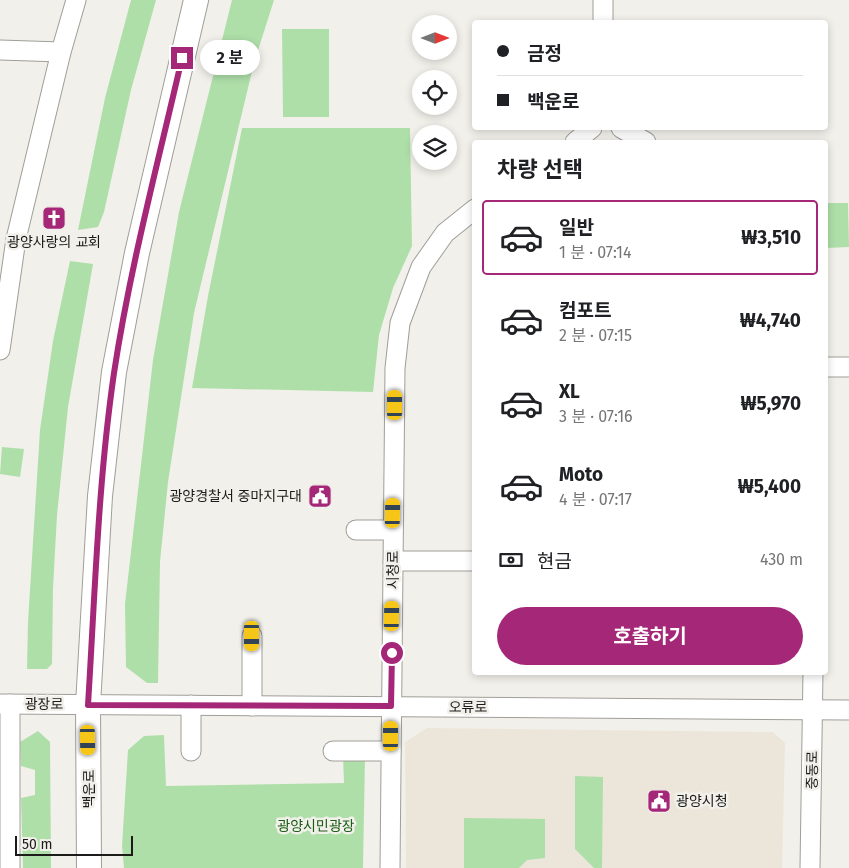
<!DOCTYPE html>
<html lang="ko">
<meta charset="utf-8">
<style>
:root{--surface:#fff;--page:#f6f6f6;--text:#202124;--muted:#757577;--line:#e0e0e0;--accent:#a52778}
body{margin:0;font-family:"Fira Sans","Noto Sans KR",sans-serif;background:var(--page);color:var(--text);height:100vh;display:flex;flex-direction:column;font-size:19px;white-space:nowrap}
*{box-sizing:border-box;margin:0}
p{font-size:16px;color:var(--muted)}
.icon{flex:none;width:28px;height:28px;fill:none;stroke:currentColor;stroke-width:2;stroke-linecap:round;stroke-linejoin:round}
.map{position:relative;flex:1;overflow:hidden}
.panel{position:absolute;left:472px;top:140px;width:356px;height:535px;display:flex;flex-direction:column;background:var(--surface);border-radius:5px;box-shadow:0 2px 8px #0003}
.panel>*{flex:none}
.guide{position:absolute;left:472px;top:20px;width:356px;height:110px;border-radius:5px;box-shadow:0 2px 8px #0003;display:grid;align-content:center;height:110px;padding:0 25px;background:var(--surface)}
.needle{width:32px;rotate:90deg}
.tools{position:absolute;left:412px;top:15px;display:grid;gap:10px}
.tools a{display:grid;place-items:center;width:45px;height:45px;border-radius:50%;background:var(--surface);box-shadow:0 2px 8px #0003;font-size:25px}
.scale{position:absolute;left:15px;bottom:12px;width:118px;box-sizing:border-box;padding-left:5px;border:2px solid #1c1b19;border-top:0;font-size:14px;line-height:18px;white-space:nowrap;color:#1c1b19;-webkit-text-stroke:4px #f2f0ea;paint-order:stroke}
.end{position:absolute;width:22px;height:22px;margin:-11px;border:6px solid #a52778;background:#fff;box-shadow:0 0 0 2px #fff}
.from{border-radius:50%}
.bubble{position:absolute;height:35px;border-radius:18px;background:var(--surface);box-shadow:0 2px 8px #0003;font-size:16px;font-weight:700;line-height:35px;text-align:center}
.car{position:absolute;width:15px;height:30px;margin:-15px -8px;border-radius:6px;box-shadow:0 0 4px 1px #0007;background:linear-gradient(#f5c518 24%,#345 0 40%,#f5c518 0 76%,#345 0 86%,#f5c518 0)}
.guide b{display:flex;align-items:center;gap:18px;height:48px;font-size:19px}
.guide b+b{border-top:1px solid var(--line)}
.guide i{width:12px;height:12px;background:var(--text)}
ul{padding:0;list-style:none}
li{display:flex;align-items:center;gap:15px;height:75px;margin:0 10px 8px;padding:0 15px;border:2px solid transparent;border-radius:5px}
li div{flex:1}
li b{display:block;font-size:19px}
li em{font-style:normal;font-weight:700}
li.on{border-color:var(--accent)}
li>.icon{width:45px;height:45px;stroke-width:1.5}
h2{padding:0 25px;font-size:22px;line-height:60px}
.pay{display:flex;align-items:center;gap:12px;height:55px;padding:0 25px;font-size:19px}
.pay p{margin-inline-start:auto}
.cta{display:flex;gap:10px;margin-top:auto;padding:10px 25px}
.cta a{flex:1;height:58px;border-radius:30px;background:var(--accent);color:#fff;font-size:20px;font-weight:700;line-height:58px;text-align:center}
.map>svg:first-child{display:block}
</style>
<div class="map">
<svg width="849" height="868" viewBox="0 0 849 868">
<rect width="100%" height="100%" fill="#f2f0ea"/>
<!-- built -->
<path fill="#ebe6d9" d="M 427,728 L 773,732 L 785,743 L 782,868 L 406,868 L 405,742 Z"/>
<!-- green -->
<g fill="#aedfa9">
<path d="M 131,0 L 156,0 L 131,90 L 104,212 L 98,227 L 78,230 L 105,98 Z"/>
<path d="M 232,0 L 274,0 L 254,63 L 194,313 L 168,482 L 160,562 L 158,683 L 147,683 L 126,667 L 125,604 L 153,360 L 179,212 Z"/>
<path d="M 282,29 L 329,29 L 329,117 L 283,117 Z"/>
<path d="M 242,128 L 410,128 L 412,246 L 393,288 L 379,335 L 373,392 L 192,388 L 208,296 Z"/>
<path d="M 826,203 L 848,203 L 849,247 L 826,248 Z"/>
<path d="M 70,261 L 93,264 L 68,407 L 57,515 L 53,588 L 52,664 L 47,669 L 27,669 L 28,622 L 40,430 L 53,341 Z"/>
<path d="M 2,447 L 24,449 L 20,477 L 0,474 Z"/>
<path d="M 38,731 L 50,742 L 51,868 L 23,868 L 21,798 L 35,795 L 35,770 L 21,766 L 20,742 Z"/>
<path d="M 164,735 L 166,786 L 344,783 L 343,756 L 365,756 L 363,868 L 124,868 L 122,846 L 128,750 L 144,736 Z"/>
<path d="M 575,776 L 603,777 L 602,868 L 594,868 L 575,849 Z"/>
<path d="M 464,818 L 545,819 L 545,858 L 527,860 L 519,868 L 464,868 Z"/>
</g>
<g fill="none" stroke-linecap="round" stroke-linejoin="round">
<!-- minor casing -->
<g stroke="#a09e98" stroke-width="21">
<g id="minor">
<path d="M 603,22 L 603,0"/>
<path d="M 0,50 L 61,52"/>
<path d="M 621,128 L 646,142"/>
<path d="M 575,142 L 592,128"/>
<path d="M 0,350 L 16,239 L 61,52 L 76,0"/>
<path d="M 826,367 L 849,367"/>
<path d="M 356,530 L 393,530"/>
<path d="M 393,561 L 475,561"/>
<path d="M 252,636 L 252,706"/>
<path d="M 0,704 L 849,710"/>
<path d="M 191,705 L 191,751"/>
<path d="M 333,751 L 391,751"/>
<path d="M 10,868 L 10,704"/>
<path d="M 390,868 L 395,368 L 400,323 L 421,267 L 445,233 L 475,209"/>
<path d="M 810,868 L 813,672"/>
</g>
</g>
<!-- major casing -->
<g stroke="#a09e98" stroke-width="26">
<path id="major" d="M 89,868 L 88,705 L 100,496 L 114,372 L 137,253 L 196,0"/>
</g>
<!-- minor -->
<use href="#minor" stroke="#fff" stroke-width="19"/>
<!-- major -->
<use href="#major" stroke="#fff" stroke-width="24"/>
</g>
<g fill="none" stroke-linecap="round" stroke-linejoin="round">
<!-- route -->
<path stroke="#a52778" stroke-width="6" d="M 182,58 C 158,163 130,267 114,373 C 98,483 95,594 88,705 L 391,706 L 392,653"/>
</g>
<!-- icons -->
<defs>
<g id="church-square" transform="scale(1.25)"><rect x="-9" y="-9" width="18" height="18" rx="4" fill="#a52778" stroke="#f2f0ea"/><path d="M-1.2-6h2.4v3.5h3.3v2.4h-3.3V6h-2.4V-.1h-3.3v-2.4h3.3Z" fill="#fff"/></g>
<g id="civic-square" transform="scale(1.25)"><rect x="-9" y="-9" width="18" height="18" rx="4" fill="#a52778" stroke="#f2f0ea"/><path d="M-.6-6.5H3V-4.5H.6V-3L4-1V1h2V6H-6V1h2V-1L-.6-3ZM-1.2 2.5V6h2.4V2.5Z" fill="#fff"/></g>
</defs>
<g fill-rule="evenodd">
<use href="#church-square" x="54" y="218"/>
<use href="#civic-square" x="320" y="496"/>
<use href="#civic-square" x="659" y="801"/>
</g>
<g text-anchor="middle" stroke-width="5" stroke-linejoin="round" paint-order="stroke">
<!-- poi labels -->
<g font-size="14" fill="#1c1b19" stroke="#f2f0ea">
<text x="54" y="247">광양사랑의 교회</text>
<text x="302" y="501" text-anchor="end">광양경찰서 중마지구대</text>
<text x="676" y="806" text-anchor="start">광양시청</text>
</g>
<!-- street labels -->
<g font-size="14" fill="#1c1b19" stroke="#f2f0ea">
<text transform="translate(393 570) rotate(-90)" y="5">시청로</text>
<text x="44" y="709">광장로</text>
<text x="468" y="712">오류로</text>
<text transform="translate(812 770) rotate(-89)" y="5">중동로</text>
<text transform="translate(89 789) rotate(-90)" y="5">백운로</text>
</g>
<!-- park labels -->
<g font-size="14" fill="#1a5d15" stroke="#f2f0ea">
<text x="316" y="831">광양시민광장</text>
</g>
</g>
</svg>
<div class="tools">
<a><svg class="needle" viewBox="-14 -14 28 28"><path d="M0-13l5 13h-10z" fill="#e53935"/><path d="M0 13l5-13h-10z" fill="#757577"/></svg></a>
<a><svg class="icon" aria-label="locate" viewBox="0 0 24 24"><circle cx="12" cy="12" r="6"/><path d="M12 2v4M12 18v4M2 12h4M18 12h4"/></svg></a>
<a><svg class="icon" aria-label="layers" viewBox="0 0 24 24"><path d="M12 4l9 5-9 5-9-5zM3 14l9 5 9-5"/></svg></a>
</div>
<div class="scale">50 m</div>
<i class="end from" style="left:392px;top:653px"></i>
<i class="end" style="left:182px;top:58px"></i>
<div class="bubble" style="left:200px;top:40px;width:60px">2 분</div>
<i class="car" style="left:395px;top:405px;rotate:0deg"></i>
<i class="car" style="left:393px;top:513px;rotate:1deg"></i>
<i class="car" style="left:392px;top:616px;rotate:1deg"></i>
<i class="car" style="left:252px;top:636px;rotate:180deg"></i>
<i class="car" style="left:391px;top:736px;rotate:0deg"></i>
<i class="car" style="left:88px;top:740px;rotate:179deg"></i>
<div class="guide">
<b><i class="from"></i>금정</b>
<b><i></i>백운로</b>
</div>
<section class="panel">
<h2>차량 선택</h2>
<ul>
<li class="on"><svg class="icon" aria-label="car" viewBox="0 0 24 24"><path d="M5 17H2v-5l4-1 3-4h7l3 4 3 1v5h-3M9 17h6M6 11h13"/><circle cx="7" cy="17" r="2"/><circle cx="17" cy="17" r="2"/></svg><div><b>일반</b><p>1 분 · 07:14</p></div><em>₩3,510</em></li>
<li><svg class="icon" aria-label="car" viewBox="0 0 24 24"><path d="M5 17H2v-5l4-1 3-4h7l3 4 3 1v5h-3M9 17h6M6 11h13"/><circle cx="7" cy="17" r="2"/><circle cx="17" cy="17" r="2"/></svg><div><b>컴포트</b><p>2 분 · 07:15</p></div><em>₩4,740</em></li>
<li><svg class="icon" aria-label="car" viewBox="0 0 24 24"><path d="M5 17H2v-5l4-1 3-4h7l3 4 3 1v5h-3M9 17h6M6 11h13"/><circle cx="7" cy="17" r="2"/><circle cx="17" cy="17" r="2"/></svg><div><b>XL</b><p>3 분 · 07:16</p></div><em>₩5,970</em></li>
<li><svg class="icon" aria-label="car" viewBox="0 0 24 24"><path d="M5 17H2v-5l4-1 3-4h7l3 4 3 1v5h-3M9 17h6M6 11h13"/><circle cx="7" cy="17" r="2"/><circle cx="17" cy="17" r="2"/></svg><div><b>Moto</b><p>4 분 · 07:17</p></div><em>₩5,400</em></li>
</ul>
<div class="pay"><svg class="icon" aria-label="cash" viewBox="0 0 24 24"><path d="M3 7h18v10H3z"/><circle cx="12" cy="12" r="2"/></svg>현금<p>430 m</p></div>
<div class="cta"><a>호출하기</a></div>
</section>
</div>
